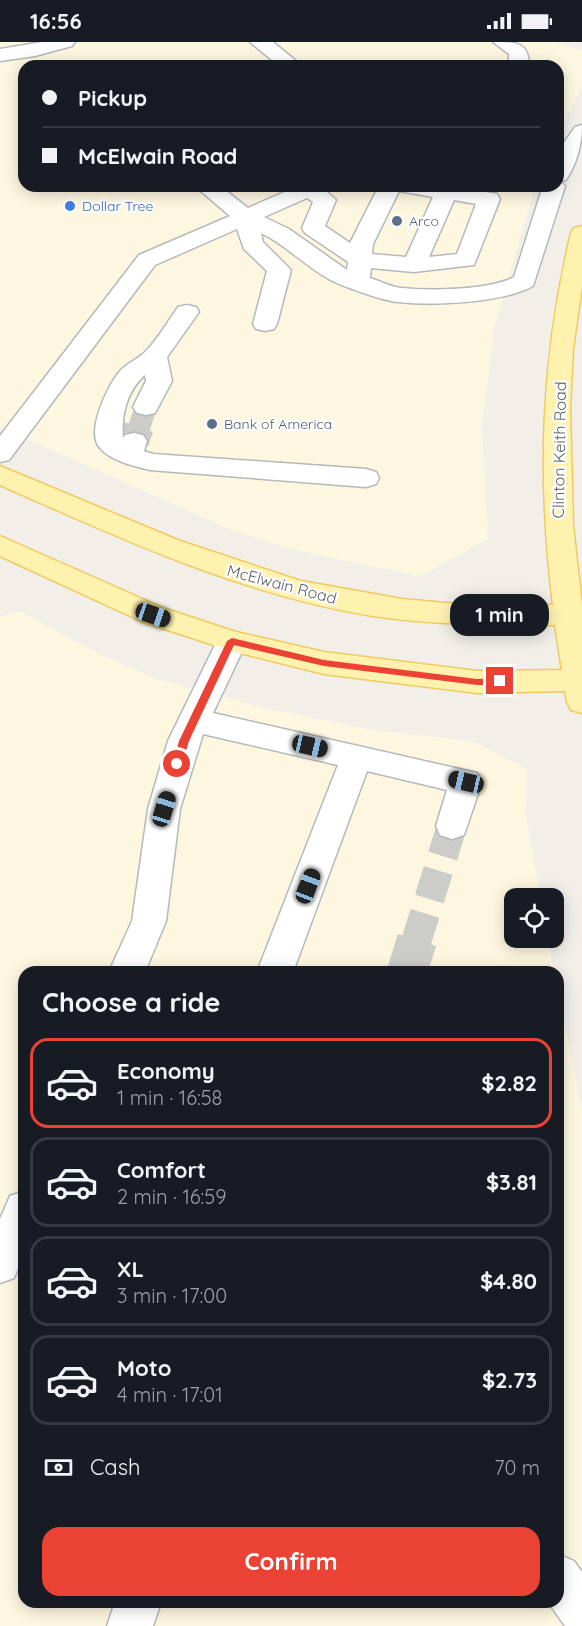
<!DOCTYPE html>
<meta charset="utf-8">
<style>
:root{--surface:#171b24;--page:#242831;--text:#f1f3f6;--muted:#9ea1a6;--line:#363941;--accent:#ea4335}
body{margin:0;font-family:Quicksand,sans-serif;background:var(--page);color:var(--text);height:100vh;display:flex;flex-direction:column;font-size:22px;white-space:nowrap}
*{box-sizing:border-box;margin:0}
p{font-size:20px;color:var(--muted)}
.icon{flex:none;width:33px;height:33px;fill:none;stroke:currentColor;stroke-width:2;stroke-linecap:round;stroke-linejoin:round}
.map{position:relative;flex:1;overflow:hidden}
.panel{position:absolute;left:18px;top:924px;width:546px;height:642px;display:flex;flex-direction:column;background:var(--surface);border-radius:18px;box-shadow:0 3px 15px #0003}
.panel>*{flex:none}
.hud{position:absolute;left:18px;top:18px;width:546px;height:132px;border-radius:18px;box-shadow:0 3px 15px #0003;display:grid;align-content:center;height:132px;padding:0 24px;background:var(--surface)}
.fabs{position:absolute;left:504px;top:846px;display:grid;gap:12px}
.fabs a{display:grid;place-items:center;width:60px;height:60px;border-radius:12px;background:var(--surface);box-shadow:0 3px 15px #0003;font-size:30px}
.end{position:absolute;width:27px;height:27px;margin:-14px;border:8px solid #ea4335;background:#fff;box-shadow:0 0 0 3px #fff}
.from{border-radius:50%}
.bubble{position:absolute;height:42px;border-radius:18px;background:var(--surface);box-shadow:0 3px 15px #0003;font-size:20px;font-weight:700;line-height:42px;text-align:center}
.car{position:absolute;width:18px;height:36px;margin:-18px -9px;border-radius:8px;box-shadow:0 0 4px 2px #0007;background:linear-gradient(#222 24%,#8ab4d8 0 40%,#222 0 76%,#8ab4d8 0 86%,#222 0)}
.hud b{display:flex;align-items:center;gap:21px;height:57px;font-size:22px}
.hud b+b{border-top:2px solid var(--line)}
.hud i{width:15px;height:15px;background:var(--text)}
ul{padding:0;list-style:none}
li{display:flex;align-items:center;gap:18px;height:90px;margin:0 12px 9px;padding:0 12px;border:3px solid var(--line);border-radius:18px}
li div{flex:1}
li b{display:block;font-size:22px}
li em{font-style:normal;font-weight:700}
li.active{border-color:var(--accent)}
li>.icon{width:54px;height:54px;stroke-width:1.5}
h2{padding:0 24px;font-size:27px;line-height:72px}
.pay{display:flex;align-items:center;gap:15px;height:66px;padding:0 24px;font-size:22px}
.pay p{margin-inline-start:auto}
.primary-button{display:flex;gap:12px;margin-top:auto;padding:12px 24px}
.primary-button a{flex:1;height:69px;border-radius:18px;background:var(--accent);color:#fff;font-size:24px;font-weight:700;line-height:69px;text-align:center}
.status{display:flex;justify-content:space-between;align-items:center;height:42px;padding:0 30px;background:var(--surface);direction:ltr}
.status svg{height:16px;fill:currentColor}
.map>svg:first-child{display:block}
</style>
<div class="status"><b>16:56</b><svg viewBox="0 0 49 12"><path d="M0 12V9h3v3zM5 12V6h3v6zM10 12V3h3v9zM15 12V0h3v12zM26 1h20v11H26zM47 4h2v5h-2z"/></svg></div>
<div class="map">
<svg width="582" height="1584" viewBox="0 0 582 1584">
<rect width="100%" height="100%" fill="#f1efe8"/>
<!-- commercial -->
<g fill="#fef7e0">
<path d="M 0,0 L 553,0 L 582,8 L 582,45 L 558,90 L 558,24 L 24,24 L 24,144 L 535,144 L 494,288 L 482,383 L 488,497 L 421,534 L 298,509 L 229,487 L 0,385 Z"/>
<path d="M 20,569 L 103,614 L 160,638 L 265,666 L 367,687 L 475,700 L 527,727 L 526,774 L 541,856 L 514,856 L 514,896 L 548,896 L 554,930 L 24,930 L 24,1560 L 558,1560 L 558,949 L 582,1068 L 582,1584 L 0,1584 L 0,575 Z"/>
</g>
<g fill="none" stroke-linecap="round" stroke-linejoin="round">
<!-- minor-tunnel-far2 -->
<path stroke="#ccccc8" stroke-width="22" stroke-dasharray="22 11" stroke-linecap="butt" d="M 139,386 L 146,365"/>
<!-- minor-tunnel-far1 -->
<g stroke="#ccccc8" stroke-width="30" stroke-dasharray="30 15" stroke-linecap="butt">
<path d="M 134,399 L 139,385"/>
<path d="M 416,900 L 452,784"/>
</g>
<!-- minor-tunnel -->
<path stroke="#ccccc8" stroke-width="40" stroke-dasharray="40 20" stroke-linecap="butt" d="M 407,930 L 417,898"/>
<!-- minor casing -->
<g stroke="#b5b8bc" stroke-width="3">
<g id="minor">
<path d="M 42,0 L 75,0 L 72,4 L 35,14 L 0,19 L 0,7 Z"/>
<path d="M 250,0 L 273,0 L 302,24 L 279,24 Z"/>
<path d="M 493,0 C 516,0 529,0 529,24 L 509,24 L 509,12 Z"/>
<path d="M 582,83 C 582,102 577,121 566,138 L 560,139 L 565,144 L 533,244 C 502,261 434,264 398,260 C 384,259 341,244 329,237 C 305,224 286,203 261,191 L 263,200 L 291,228 L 277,282 L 274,287 L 265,289 L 256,287 L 253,282 L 267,229 L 244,207 L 237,187 L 155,223 L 9,418 L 0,420 L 0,394 L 139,213 L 230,174 L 195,144 L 220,144 L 248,166 L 298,144 L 328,144 L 325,148 L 336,158 L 325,184 L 350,201 L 379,144 L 449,144 L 497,152 L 500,157 L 474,223 L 414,230 L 371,226 L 370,236 C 380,239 391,245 402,246 C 429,249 491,248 514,235 L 543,144 L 558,144 L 558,109 L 575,85 ZM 399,149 L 433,155 L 406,215 L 372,212 L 373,202 ZM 307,156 L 313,160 L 302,186 L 305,191 L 348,220 L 347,228 L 289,187 L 264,175 ZM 454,158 L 476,162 L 457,212 L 429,215 Z"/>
<path d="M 187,263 L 196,265 L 199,270 L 167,315 L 172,339 L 155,371 L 146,373 L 137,371 L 133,365 L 146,339 L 145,333 C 127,348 121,374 123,396 L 125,393 L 134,391 L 143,393 L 147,399 L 144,409 L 153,412 L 366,427 L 376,430 L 379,436 L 376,442 L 366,445 L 150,428 C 134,424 111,419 100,406 C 85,390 108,343 120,329 C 127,321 138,317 145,310 C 158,297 168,279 178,265 Z"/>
<path d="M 232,589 L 243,592 L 247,599 L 213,671 L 477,731 L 482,740 L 464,793 L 452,797 L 440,793 L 436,784 L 447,748 L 367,729 L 293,930 L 257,930 L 338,723 L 203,692 L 180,767 L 166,879 L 145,930 L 109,930 L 132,879 L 148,767 L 168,699 L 217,599 L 221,592 Z"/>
<path d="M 24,1149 L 24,1213 L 14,1236 L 0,1241 L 0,1177 L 10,1154 Z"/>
<path d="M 558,1512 L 574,1519 L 582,1530 L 582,1584 L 565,1584 L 548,1560 L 558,1560 Z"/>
<path d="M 115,1560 L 161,1560 L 153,1584 L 107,1584 Z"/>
</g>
</g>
<!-- major casing -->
<g stroke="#f2c960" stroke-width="3">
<path id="major" d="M 582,184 L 582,244 L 573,307 L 570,366 L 573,484 L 582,563 L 582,671 L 571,668 L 567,660 L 565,649 L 477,651 L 324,632 L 232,609 L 143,580 L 0,514 L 0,494 L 163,566 L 236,590 L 324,610 L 477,629 L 562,628 L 555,583 C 495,583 433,583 373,574 C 242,553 120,496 0,443 L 0,424 L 180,499 L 301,539 L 402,557 L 457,562 L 553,563 C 537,433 541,318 571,191 L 574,186 Z"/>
</g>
<!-- minor -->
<use href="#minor" fill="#fff" fill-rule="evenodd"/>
<!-- major -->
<use href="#major" fill="#fff2af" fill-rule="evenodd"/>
</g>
<!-- route -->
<path fill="#ea4335" d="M 232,596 L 324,618 L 477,637 L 500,636 L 504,639 L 500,643 L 477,643 L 324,624 L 234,603 L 189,699 L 182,722 L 181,724 L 174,724 L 173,722 L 179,699 L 227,599 Z"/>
<!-- markers -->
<circle fill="#3f7fe0" stroke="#fff" stroke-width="2" cx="70" cy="164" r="6"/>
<g fill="#5c6f8a" stroke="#fff" stroke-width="2">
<circle cx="397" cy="179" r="6"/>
<circle cx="212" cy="382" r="6"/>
</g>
<g text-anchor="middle" stroke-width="4.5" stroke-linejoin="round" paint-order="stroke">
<!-- far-shop labels -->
<g font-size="14" fill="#366cbe" stroke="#fff" text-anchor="start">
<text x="82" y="169">Dollar Tree</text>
</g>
<!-- far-service labels -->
<g font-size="14" fill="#4e5e75" stroke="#fff" text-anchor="start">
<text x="409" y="184">Arco</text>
<text x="224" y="387">Bank of America</text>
</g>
<!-- street labels -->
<g font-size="16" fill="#5f6368" stroke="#fff">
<text transform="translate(559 408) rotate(-89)" y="6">Clinton Keith Road</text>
<text transform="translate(282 542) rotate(15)" y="6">McElwain Road</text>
</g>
</g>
</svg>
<div class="fabs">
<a><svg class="icon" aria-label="locate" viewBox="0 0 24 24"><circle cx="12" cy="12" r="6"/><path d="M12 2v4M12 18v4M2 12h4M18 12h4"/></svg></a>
</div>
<i class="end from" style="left:177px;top:722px"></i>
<i class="end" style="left:500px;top:639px"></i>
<div class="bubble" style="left:450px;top:552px;width:99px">1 min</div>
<i class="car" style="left:153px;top:573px;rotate:109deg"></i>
<i class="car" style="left:310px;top:704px;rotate:103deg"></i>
<i class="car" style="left:466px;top:740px;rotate:283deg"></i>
<i class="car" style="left:164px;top:767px;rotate:17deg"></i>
<i class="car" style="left:308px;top:844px;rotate:21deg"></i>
<div class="hud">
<b><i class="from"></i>Pickup</b>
<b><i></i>McElwain Road</b>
</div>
<section class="panel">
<h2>Choose a ride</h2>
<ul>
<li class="active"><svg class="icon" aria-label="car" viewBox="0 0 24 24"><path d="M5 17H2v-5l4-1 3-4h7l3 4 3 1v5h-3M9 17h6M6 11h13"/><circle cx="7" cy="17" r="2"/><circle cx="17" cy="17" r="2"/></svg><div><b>Economy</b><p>1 min · 16:58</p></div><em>$2.82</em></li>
<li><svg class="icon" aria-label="car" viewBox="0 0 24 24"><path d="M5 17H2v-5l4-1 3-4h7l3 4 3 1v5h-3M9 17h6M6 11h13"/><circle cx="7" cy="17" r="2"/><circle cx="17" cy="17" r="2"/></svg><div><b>Comfort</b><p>2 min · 16:59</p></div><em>$3.81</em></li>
<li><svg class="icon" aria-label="car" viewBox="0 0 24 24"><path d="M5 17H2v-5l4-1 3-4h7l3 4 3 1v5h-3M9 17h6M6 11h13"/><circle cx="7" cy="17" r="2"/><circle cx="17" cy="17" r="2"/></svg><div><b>XL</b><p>3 min · 17:00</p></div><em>$4.80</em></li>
<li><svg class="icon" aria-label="car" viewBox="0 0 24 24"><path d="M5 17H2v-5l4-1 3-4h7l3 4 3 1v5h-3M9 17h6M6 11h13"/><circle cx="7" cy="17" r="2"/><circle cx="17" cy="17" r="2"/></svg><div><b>Moto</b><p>4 min · 17:01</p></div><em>$2.73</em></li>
</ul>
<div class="pay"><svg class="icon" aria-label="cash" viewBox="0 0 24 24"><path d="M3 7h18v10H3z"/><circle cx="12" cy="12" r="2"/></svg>Cash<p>70 m</p></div>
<div class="primary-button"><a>Confirm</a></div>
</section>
</div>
